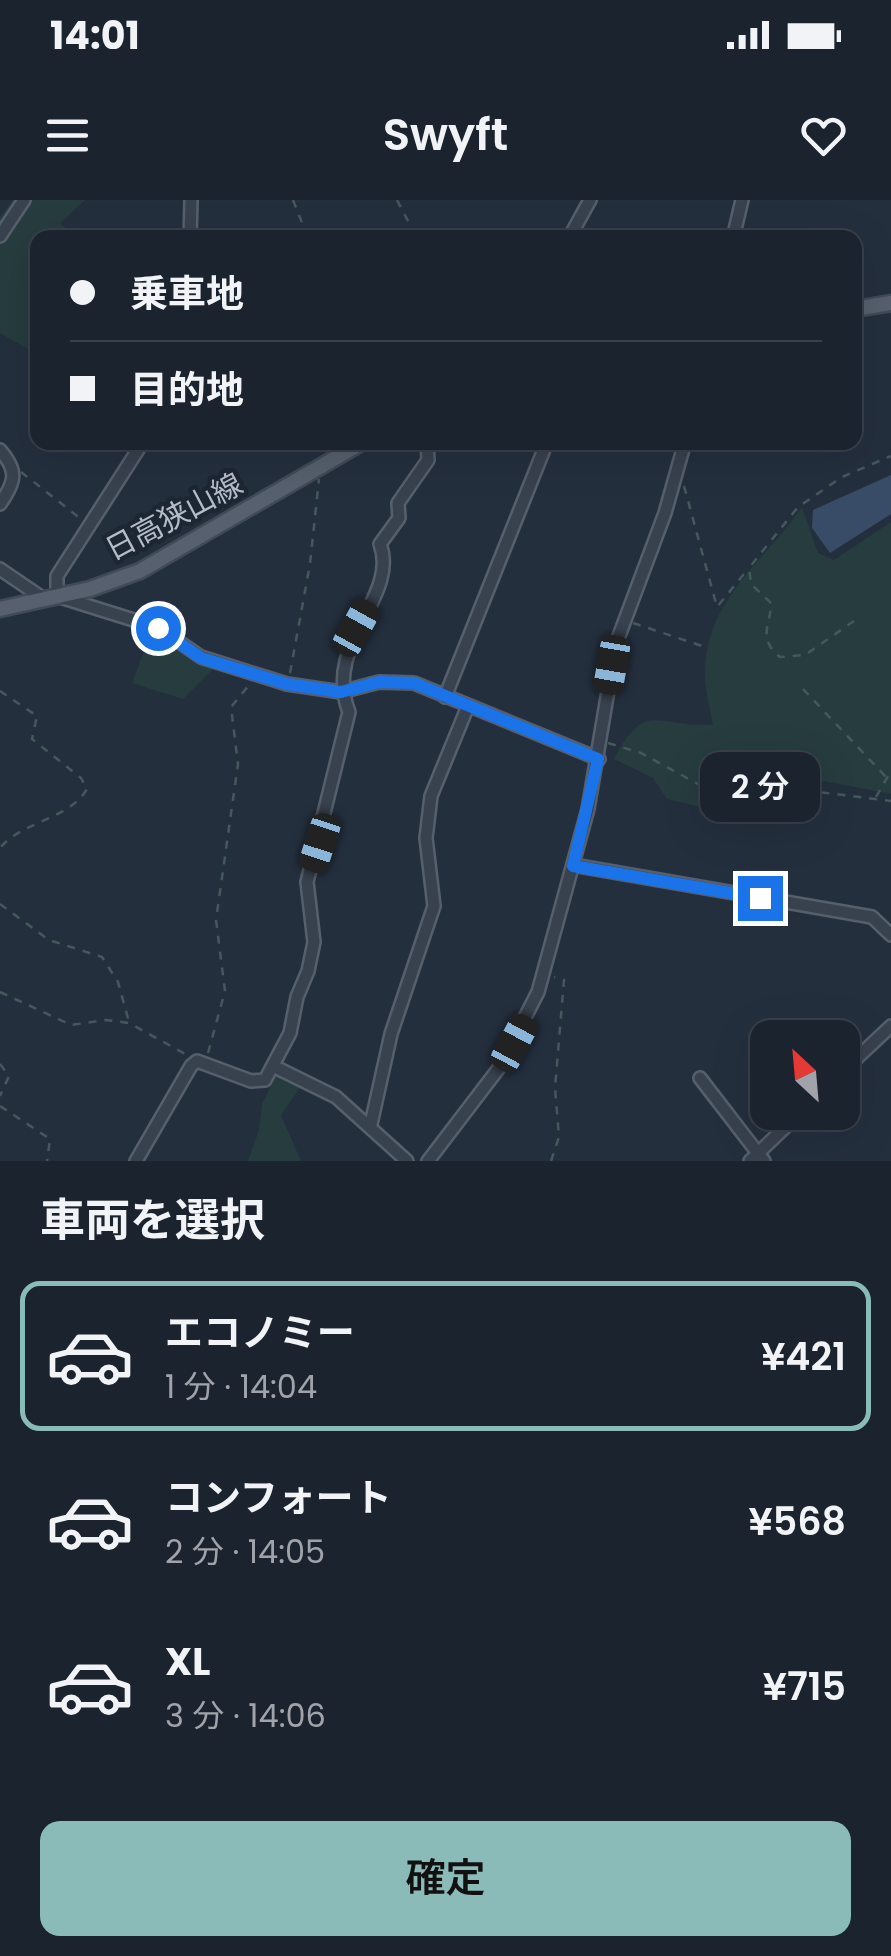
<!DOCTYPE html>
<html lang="ja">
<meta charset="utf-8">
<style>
:root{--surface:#1b232e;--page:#242b36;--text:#f1f3f6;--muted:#a0a4aa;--line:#39404a;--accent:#8bbbb9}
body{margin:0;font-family:Poppins,"Noto Sans JP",sans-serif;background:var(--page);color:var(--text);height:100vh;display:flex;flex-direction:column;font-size:38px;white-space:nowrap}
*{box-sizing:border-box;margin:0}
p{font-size:32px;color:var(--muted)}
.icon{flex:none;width:55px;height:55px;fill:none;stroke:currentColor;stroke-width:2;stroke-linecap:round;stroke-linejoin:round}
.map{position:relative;height:961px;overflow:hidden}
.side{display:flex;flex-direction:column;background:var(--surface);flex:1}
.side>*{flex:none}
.banner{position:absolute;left:30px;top:30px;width:832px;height:220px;border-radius:20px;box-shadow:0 10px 40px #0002,0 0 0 2px var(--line);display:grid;align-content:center;height:220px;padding:0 40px;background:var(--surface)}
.needle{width:65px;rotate:334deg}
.fabs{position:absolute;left:750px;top:820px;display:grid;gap:20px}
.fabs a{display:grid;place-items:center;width:110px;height:110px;border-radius:20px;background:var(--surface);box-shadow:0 10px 40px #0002,0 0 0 2px var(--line);font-size:50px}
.end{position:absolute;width:45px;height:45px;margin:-22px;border:12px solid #1a73e8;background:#fff;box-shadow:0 0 0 5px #fff}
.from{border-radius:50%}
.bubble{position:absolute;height:70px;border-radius:20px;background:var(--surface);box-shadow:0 10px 40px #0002,0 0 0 2px var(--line);font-size:32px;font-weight:600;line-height:70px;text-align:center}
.car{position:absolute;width:30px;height:60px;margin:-30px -15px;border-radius:12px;box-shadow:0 0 8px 2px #0007;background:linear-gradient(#222 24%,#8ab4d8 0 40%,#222 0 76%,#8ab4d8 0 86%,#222 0)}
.banner b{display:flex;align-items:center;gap:35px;height:95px;font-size:38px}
.banner b+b{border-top:2px solid var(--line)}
.banner i{width:25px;height:25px;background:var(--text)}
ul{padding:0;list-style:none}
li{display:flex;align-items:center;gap:30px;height:150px;margin:0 20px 15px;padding:0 20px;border:5px solid transparent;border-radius:20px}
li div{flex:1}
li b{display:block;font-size:38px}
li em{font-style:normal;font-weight:600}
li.selected{border-color:var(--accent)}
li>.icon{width:90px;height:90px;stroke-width:1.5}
h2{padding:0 40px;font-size:45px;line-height:120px}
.primary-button{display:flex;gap:20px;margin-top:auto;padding:20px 40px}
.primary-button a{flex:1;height:115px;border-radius:20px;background:var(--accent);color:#111;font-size:40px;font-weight:600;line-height:115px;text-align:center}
.status{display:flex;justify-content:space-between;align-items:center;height:70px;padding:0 50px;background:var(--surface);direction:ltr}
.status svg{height:28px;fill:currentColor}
header{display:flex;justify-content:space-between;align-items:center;height:130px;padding:0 40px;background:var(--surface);font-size:45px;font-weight:600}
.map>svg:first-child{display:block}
</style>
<div class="status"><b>14:01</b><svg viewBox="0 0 49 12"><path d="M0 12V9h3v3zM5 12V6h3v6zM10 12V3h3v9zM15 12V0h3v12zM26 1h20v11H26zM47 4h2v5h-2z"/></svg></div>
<header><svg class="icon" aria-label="menu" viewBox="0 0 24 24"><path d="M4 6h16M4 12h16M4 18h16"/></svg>Swyft<svg class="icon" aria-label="heart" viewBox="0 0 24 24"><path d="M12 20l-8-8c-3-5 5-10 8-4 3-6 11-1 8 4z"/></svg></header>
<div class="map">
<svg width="891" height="961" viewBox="0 0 891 961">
<rect width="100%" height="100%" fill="#242f3e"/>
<!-- green -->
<g fill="#263c3f">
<path d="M 13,0 L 85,0 L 60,23 L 76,37 L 38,38 L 37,154 L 0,133 L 0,17 Z"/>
<path d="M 802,307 L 818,353 L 834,360 L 891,322 L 891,594 L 824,581 L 746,582 L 730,614 L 667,599 L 653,578 L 614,559 C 645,499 655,527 713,525 C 710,508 704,488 705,471 C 706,400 765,361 802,307 Z"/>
<path d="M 152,430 L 214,468 L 183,499 L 132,483 Z"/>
<path d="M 278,872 L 302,885 L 281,915 L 301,961 L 248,961 L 259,930 L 262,904 Z"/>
</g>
<!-- water -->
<path fill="#394c67" d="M 891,275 L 891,314 L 830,353 L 812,328 L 813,310 Z"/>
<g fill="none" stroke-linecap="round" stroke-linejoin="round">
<!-- minor casing -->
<g stroke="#565f6c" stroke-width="16">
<g id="minor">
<path d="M 0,36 L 24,0"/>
<path d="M 190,38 L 191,0"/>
<path d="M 569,38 L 590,0"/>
<path d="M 733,38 L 742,0"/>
<path d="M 143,242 L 57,376 L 57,396 L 159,428 L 201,457 L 287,484 L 341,492 L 379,482 L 414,483 L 599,559"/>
<path d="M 0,250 C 18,271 16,281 0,304"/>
<path d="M 0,369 L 44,399"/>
<path d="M 445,497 L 547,242"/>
<path d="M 573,665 L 872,717 L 891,735"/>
<path d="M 275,867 L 336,897 L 407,961"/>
<path d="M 842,872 L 891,826"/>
<path d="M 700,878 L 764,961"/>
<path d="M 371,924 L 391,834 L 434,706 L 426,638 L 431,596 L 468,506"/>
<path d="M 136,961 L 191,866 L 197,861 L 251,881 L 265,880 L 290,833 L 297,797 L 308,771 L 314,742 L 307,682 L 349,512 C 322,444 400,397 380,344 L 399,318 L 398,303 L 428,260 L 427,242"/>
<path d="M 428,961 L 499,868 L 538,792 L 588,609 L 616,444 L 665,313 L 685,242"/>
<path d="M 750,961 L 801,912"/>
</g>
</g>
<!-- major casing -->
<g stroke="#414a57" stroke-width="19">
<g id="major">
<path d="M 855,109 L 891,103"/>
<path d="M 0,409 L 90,389 L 140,371 L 363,242"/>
</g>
</g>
<!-- path -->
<g stroke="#44595c" stroke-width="2.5" stroke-dasharray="8 8" stroke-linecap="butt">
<path d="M 293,0 L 308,38"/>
<path d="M 397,0 L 417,38"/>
<path d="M 21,272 L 81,319"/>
<path d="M 684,286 L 717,407 L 748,369"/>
<path d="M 854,421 L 805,455 L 780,457 C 759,440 768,427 772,404 L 751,384 L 749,368 L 798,307 L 842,277 L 891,256"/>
<path d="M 633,423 L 705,447"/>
<path d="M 290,473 L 310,364 L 319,279"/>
<path d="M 803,489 L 886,577"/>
<path d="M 0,491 L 37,516 L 32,539 L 81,578 L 87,589 C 69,620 22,621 0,648"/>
<path d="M 608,543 L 641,553 L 698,584 L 747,592 L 786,588 L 891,601"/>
<path d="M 876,597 L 891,571"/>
<path d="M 0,704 L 49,740 L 102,757 L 118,782 L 129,822"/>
<path d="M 0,792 L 71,825 L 106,820 L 129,823 L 187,855"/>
<path d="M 208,853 L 225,791 L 216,720 L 238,564 L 231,507 L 250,484"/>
<path d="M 0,864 L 9,876 L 0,896"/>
<path d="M 0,906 L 50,939 L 47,961"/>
<path d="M 551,961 L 559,937 L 555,888 L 564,780 L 554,777"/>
</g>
<!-- minor -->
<use href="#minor" stroke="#38414e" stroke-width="11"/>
<!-- major -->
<use href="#major" stroke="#56606e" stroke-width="14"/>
</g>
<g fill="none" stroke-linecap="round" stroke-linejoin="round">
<!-- route -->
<path stroke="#1a73e8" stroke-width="12" d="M 158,428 L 201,458 L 287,484 L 341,492 L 379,482 L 414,483 L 598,559 L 573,666 L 760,698"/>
</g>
<g text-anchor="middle" stroke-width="9" stroke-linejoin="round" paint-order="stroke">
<!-- street labels -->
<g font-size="30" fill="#b4bcc9" stroke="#1d2633">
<text transform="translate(174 317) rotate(-28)" y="10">日高狭山線</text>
</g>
</g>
</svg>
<div class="fabs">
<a><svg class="needle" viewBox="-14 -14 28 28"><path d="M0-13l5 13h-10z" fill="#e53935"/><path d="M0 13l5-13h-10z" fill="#a0a4aa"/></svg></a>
</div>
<i class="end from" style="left:158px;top:428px"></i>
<i class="end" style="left:760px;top:698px"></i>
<div class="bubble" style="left:700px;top:552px;width:120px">2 分</div>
<i class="car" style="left:356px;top:428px;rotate:29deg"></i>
<i class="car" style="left:612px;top:465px;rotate:190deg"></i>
<i class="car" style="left:320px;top:643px;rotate:198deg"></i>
<i class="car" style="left:514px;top:843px;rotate:28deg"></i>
<div class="banner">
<b><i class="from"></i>乗車地</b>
<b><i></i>目的地</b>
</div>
</div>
<section class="side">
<h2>車両を選択</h2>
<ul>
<li class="selected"><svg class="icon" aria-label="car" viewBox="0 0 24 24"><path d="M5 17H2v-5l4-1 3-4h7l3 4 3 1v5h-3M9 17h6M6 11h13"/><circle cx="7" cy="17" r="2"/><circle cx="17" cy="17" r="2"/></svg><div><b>エコノミー</b><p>1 分 · 14:04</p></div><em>¥421</em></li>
<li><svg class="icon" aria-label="car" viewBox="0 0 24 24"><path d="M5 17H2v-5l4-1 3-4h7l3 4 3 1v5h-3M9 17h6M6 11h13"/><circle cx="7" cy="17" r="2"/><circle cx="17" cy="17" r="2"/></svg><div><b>コンフォート</b><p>2 分 · 14:05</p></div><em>¥568</em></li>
<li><svg class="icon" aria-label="car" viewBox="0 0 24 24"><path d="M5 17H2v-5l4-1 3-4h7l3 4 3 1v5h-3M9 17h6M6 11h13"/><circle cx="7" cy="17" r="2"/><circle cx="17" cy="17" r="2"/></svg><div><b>XL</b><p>3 分 · 14:06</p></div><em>¥715</em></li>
</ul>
<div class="primary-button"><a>確定</a></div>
</section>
